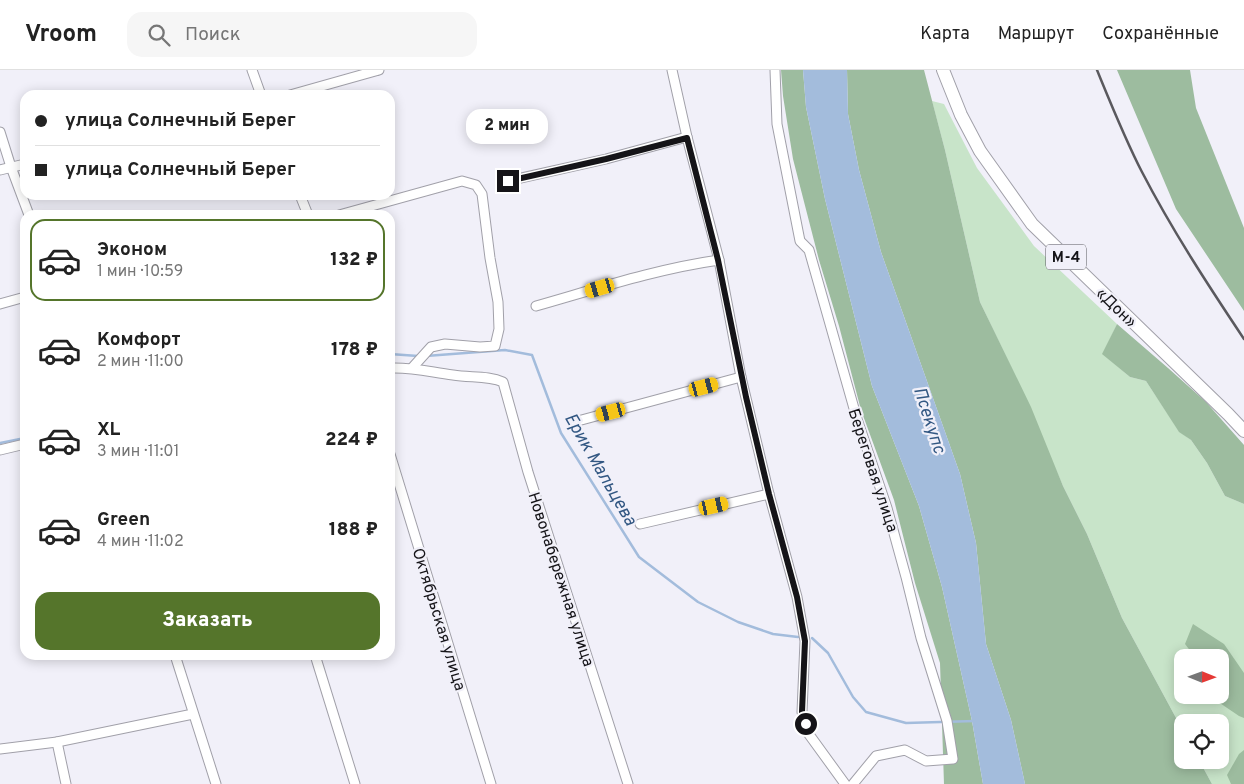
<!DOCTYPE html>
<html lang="ru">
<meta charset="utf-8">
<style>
:root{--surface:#fff;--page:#f6f6f6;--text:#222;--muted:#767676;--line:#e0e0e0;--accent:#55752b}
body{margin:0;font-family:Overpass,sans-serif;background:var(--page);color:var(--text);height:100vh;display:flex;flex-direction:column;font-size:19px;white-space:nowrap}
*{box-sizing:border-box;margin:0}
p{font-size:16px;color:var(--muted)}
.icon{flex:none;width:28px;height:28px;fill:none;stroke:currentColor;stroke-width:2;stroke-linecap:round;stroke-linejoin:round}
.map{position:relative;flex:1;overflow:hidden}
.panel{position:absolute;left:20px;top:140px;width:375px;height:450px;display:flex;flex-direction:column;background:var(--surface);border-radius:15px;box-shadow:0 2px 12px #0003}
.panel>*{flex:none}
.top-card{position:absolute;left:20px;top:20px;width:375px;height:110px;border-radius:15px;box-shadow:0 2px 12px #0003;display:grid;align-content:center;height:110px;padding:0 15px;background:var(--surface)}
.needle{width:32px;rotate:91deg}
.tools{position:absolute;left:1174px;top:579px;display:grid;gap:10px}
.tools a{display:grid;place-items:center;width:55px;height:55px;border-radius:10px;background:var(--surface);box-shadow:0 2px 12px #0003;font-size:25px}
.end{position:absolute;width:22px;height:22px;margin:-11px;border:6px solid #151418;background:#fff;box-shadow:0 0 0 2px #fff}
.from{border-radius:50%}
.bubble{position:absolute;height:35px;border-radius:15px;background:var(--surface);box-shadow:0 2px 12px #0003;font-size:16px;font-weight:800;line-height:35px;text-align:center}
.car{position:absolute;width:15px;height:30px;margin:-15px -8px;border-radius:6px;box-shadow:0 0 4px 1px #0007;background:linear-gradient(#f5c518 24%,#345 0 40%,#f5c518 0 76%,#345 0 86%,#f5c518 0)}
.top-card b{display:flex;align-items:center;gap:18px;height:48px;font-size:19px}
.top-card b+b{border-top:1px solid var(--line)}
.top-card i{width:12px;height:12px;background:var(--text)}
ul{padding:9px 0 0;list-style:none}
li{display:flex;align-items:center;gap:15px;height:82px;margin:0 10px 8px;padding:0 5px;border:2px solid transparent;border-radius:15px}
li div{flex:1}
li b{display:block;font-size:19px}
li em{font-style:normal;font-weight:800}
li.on{border-color:var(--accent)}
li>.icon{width:45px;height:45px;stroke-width:1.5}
.button{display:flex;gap:10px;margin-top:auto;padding:10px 15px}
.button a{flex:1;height:58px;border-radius:15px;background:var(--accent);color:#fff;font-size:20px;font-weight:800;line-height:58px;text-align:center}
header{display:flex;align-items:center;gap:30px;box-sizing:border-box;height:70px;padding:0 25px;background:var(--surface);border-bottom:1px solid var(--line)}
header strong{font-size:24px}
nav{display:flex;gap:28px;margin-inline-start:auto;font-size:18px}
.search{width:350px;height:45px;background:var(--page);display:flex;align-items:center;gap:12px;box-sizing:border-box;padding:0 18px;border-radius:15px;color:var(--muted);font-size:19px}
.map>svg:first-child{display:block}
</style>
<header>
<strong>Vroom</strong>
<div class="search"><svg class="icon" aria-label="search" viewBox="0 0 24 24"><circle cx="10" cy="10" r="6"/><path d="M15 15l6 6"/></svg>Поиск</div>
<nav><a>Карта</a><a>Маршрут</a><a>Сохранённые</a></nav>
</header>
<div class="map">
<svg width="1244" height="714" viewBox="0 0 1244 714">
<rect width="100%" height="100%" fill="#f1f0f9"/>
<!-- green -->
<path fill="#c8e4c9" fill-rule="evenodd" d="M 932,31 L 944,34 L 977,98 L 1034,176 L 1117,254 L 1103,284 L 1130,307 L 1146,311 L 1179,361 L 1191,370 L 1207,393 L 1225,426 L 1244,434 L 1244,714 L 1212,714 L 1199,690 L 1220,690 L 1220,652 L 1182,652 L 1182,659 L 1122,548 L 1087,464 L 1063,416 L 1012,299 L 980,232 L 945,80 ZM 1182,588 L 1220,588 L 1220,625 L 1182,625 Z"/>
<!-- forest -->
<g fill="#9dbc9f">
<path d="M 781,0 L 803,0 L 806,37 L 825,129 L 872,316 L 919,436 L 942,517 L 972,651 L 983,714 L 944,714 L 940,593 L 915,513 L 894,430 L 861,340 L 839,256 L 819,190 L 793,89 L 783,26 Z"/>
<path d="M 847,0 L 924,0 L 945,80 L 980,232 L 1031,337 L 1063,416 L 1087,464 L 1122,548 L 1182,659 L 1182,690 L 1199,690 L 1212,714 L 1025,714 L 1011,650 L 986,574 L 976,473 L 960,404 L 881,182 L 859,100 L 848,44 Z"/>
<path d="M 1117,0 L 1190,0 L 1196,38 L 1244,158 L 1244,241 L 1176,139 Z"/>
<path d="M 1117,254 L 1168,298 L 1206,332 L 1244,375 L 1244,434 L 1225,426 L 1207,393 L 1191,370 L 1179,362 L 1146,311 L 1130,307 L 1102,284 Z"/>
<path d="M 1193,554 L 1224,574 L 1244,603 L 1244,648 L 1239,646 L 1208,625 L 1220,625 L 1220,588 L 1195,587 L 1185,574 Z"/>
<path d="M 1244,680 L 1244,714 L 1231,714 L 1227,705 L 1239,684 Z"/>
</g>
<!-- water -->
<path fill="#a3bcdc" d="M 803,0 L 847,0 L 848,44 L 859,100 L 881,182 L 960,404 L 976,473 L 986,574 L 1011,650 L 1025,714 L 983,714 L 972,651 L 942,517 L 919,436 L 872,316 L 825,129 L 806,37 Z"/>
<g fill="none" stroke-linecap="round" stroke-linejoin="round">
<!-- stream -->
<g stroke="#a3bcdc" stroke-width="2.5">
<path d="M 390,284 L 418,286"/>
<path d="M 426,286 L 505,280 L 532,285 L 561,363 L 639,487 L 698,532 L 738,552 L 773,564 L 798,567"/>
<path d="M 0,373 L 25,368"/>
<path d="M 812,568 L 828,583 L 853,627 L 866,642 L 906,653 L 975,651"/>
</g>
<!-- minor casing -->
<g stroke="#a1a0a9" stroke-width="11">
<g id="minor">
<path d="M 252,0 L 261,25"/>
<path d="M 672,0 L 687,67 L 719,190 L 741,307 L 769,424 L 797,527 L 805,571 L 802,642 L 808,663 L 845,714"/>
<path d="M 775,0 L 777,54 L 800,171 L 809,180 L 857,349 L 887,438 L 906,507 L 921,568 L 947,651 L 953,689 L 926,691 L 905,680 L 876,686 L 853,714"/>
<path d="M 290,25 L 379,0"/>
<path d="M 0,62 L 11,97 L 29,145"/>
<path d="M 0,100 L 25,94"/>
<path d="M 508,111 L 606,89 L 687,67"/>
<path d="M 300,125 L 308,145"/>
<path d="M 339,145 L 462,111 L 476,115 L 482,124 L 490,188 L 498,232 L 499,259 L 495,276 L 480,277 L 445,274 L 431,277 L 412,298"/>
<path d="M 0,234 L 25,227"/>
<path d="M 536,236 C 596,219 656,199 719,190"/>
<path d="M 390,298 C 413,297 430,302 453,305 C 470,308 488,305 503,312 L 528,402 L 628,714"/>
<path d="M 574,352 L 741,307"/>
<path d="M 0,380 L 25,374"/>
<path d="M 390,384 L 491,714"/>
<path d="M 640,454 L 769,424"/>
<path d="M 175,585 L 216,714"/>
<path d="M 315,585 L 355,714"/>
<path d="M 57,672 L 66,714"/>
<path d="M 0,679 L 57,672 L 193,644"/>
</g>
</g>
<!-- highway casing -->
<g stroke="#a1a0a9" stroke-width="14">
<path id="highway" d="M 943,0 L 961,45 L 980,81 L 1032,154 L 1228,344 L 1244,361"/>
</g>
<!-- minor -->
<use href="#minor" stroke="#fff" stroke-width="9"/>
<!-- highway -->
<use href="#highway" stroke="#fff" stroke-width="12"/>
<!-- rail -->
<path stroke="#5a595e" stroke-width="2.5" d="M 1097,0 C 1111,34 1125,69 1142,102 C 1172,160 1208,215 1244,269"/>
</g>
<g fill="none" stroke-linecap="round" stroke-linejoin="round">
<!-- route -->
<path stroke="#151418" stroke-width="6" d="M 508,111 L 606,89 L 687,68 L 718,190 L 746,327 L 769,424 L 797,527 L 805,571 L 802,642 L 806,654"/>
</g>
<g text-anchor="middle" stroke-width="4.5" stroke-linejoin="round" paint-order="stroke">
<!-- shield labels -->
<rect fill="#f1f0f9" stroke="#57565c" stroke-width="1" x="1046" y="174.5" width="40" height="25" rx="4"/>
<g font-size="15" font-weight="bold" fill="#151418">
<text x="1066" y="192">М-4</text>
</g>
<!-- street labels -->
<g font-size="16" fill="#151418" stroke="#f1f0f9">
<text transform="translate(1117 237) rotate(44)" y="6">«Дон»</text>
<text transform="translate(874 400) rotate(72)" y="6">Береговая улица</text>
<text transform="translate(562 509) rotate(72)" y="6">Новонабережная улица</text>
<text transform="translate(440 549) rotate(73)" y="6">Октябрьская улица</text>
</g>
<!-- water labels -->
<g font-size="18" font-style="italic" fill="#325782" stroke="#f1f0f9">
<text transform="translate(930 350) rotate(72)" y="6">Псекупс</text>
<text transform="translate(601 399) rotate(60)" y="6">Ерик Мальцева</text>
</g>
</g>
</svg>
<div class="tools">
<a><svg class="needle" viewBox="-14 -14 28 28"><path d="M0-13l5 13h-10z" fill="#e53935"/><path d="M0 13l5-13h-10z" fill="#767676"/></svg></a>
<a><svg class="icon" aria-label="locate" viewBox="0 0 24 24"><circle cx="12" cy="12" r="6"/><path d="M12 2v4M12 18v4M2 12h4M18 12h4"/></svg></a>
</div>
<i class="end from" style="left:806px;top:654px"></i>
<i class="end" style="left:508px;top:111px"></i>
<div class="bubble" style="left:466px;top:39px;width:82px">2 мин</div>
<i class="car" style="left:600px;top:218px;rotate:254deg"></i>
<i class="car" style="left:704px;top:317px;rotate:75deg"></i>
<i class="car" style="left:611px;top:342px;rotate:255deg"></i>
<i class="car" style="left:714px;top:436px;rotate:77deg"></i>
<div class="top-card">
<b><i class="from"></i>улица Солнечный Берег</b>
<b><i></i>улица Солнечный Берег</b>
</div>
<section class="panel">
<ul>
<li class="on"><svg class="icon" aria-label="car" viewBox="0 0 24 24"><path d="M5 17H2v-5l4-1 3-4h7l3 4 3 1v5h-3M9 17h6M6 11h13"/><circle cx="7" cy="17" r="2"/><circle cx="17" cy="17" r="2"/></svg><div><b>Эконом</b><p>1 мин · 10:59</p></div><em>132 ₽</em></li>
<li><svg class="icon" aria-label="car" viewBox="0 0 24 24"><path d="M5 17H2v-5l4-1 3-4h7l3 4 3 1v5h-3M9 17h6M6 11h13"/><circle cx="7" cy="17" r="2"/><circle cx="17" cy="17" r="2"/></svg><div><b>Комфорт</b><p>2 мин · 11:00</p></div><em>178 ₽</em></li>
<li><svg class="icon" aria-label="car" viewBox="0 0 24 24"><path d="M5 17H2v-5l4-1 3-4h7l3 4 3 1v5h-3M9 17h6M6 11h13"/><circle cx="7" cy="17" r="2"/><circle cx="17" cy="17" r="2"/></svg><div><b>XL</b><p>3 мин · 11:01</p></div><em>224 ₽</em></li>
<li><svg class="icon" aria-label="car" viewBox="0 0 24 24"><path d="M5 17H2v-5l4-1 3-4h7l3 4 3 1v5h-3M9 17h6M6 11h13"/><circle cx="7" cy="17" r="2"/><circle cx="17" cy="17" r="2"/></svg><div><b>Green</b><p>4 мин · 11:02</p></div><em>188 ₽</em></li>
</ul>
<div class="button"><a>Заказать</a></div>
</section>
</div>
